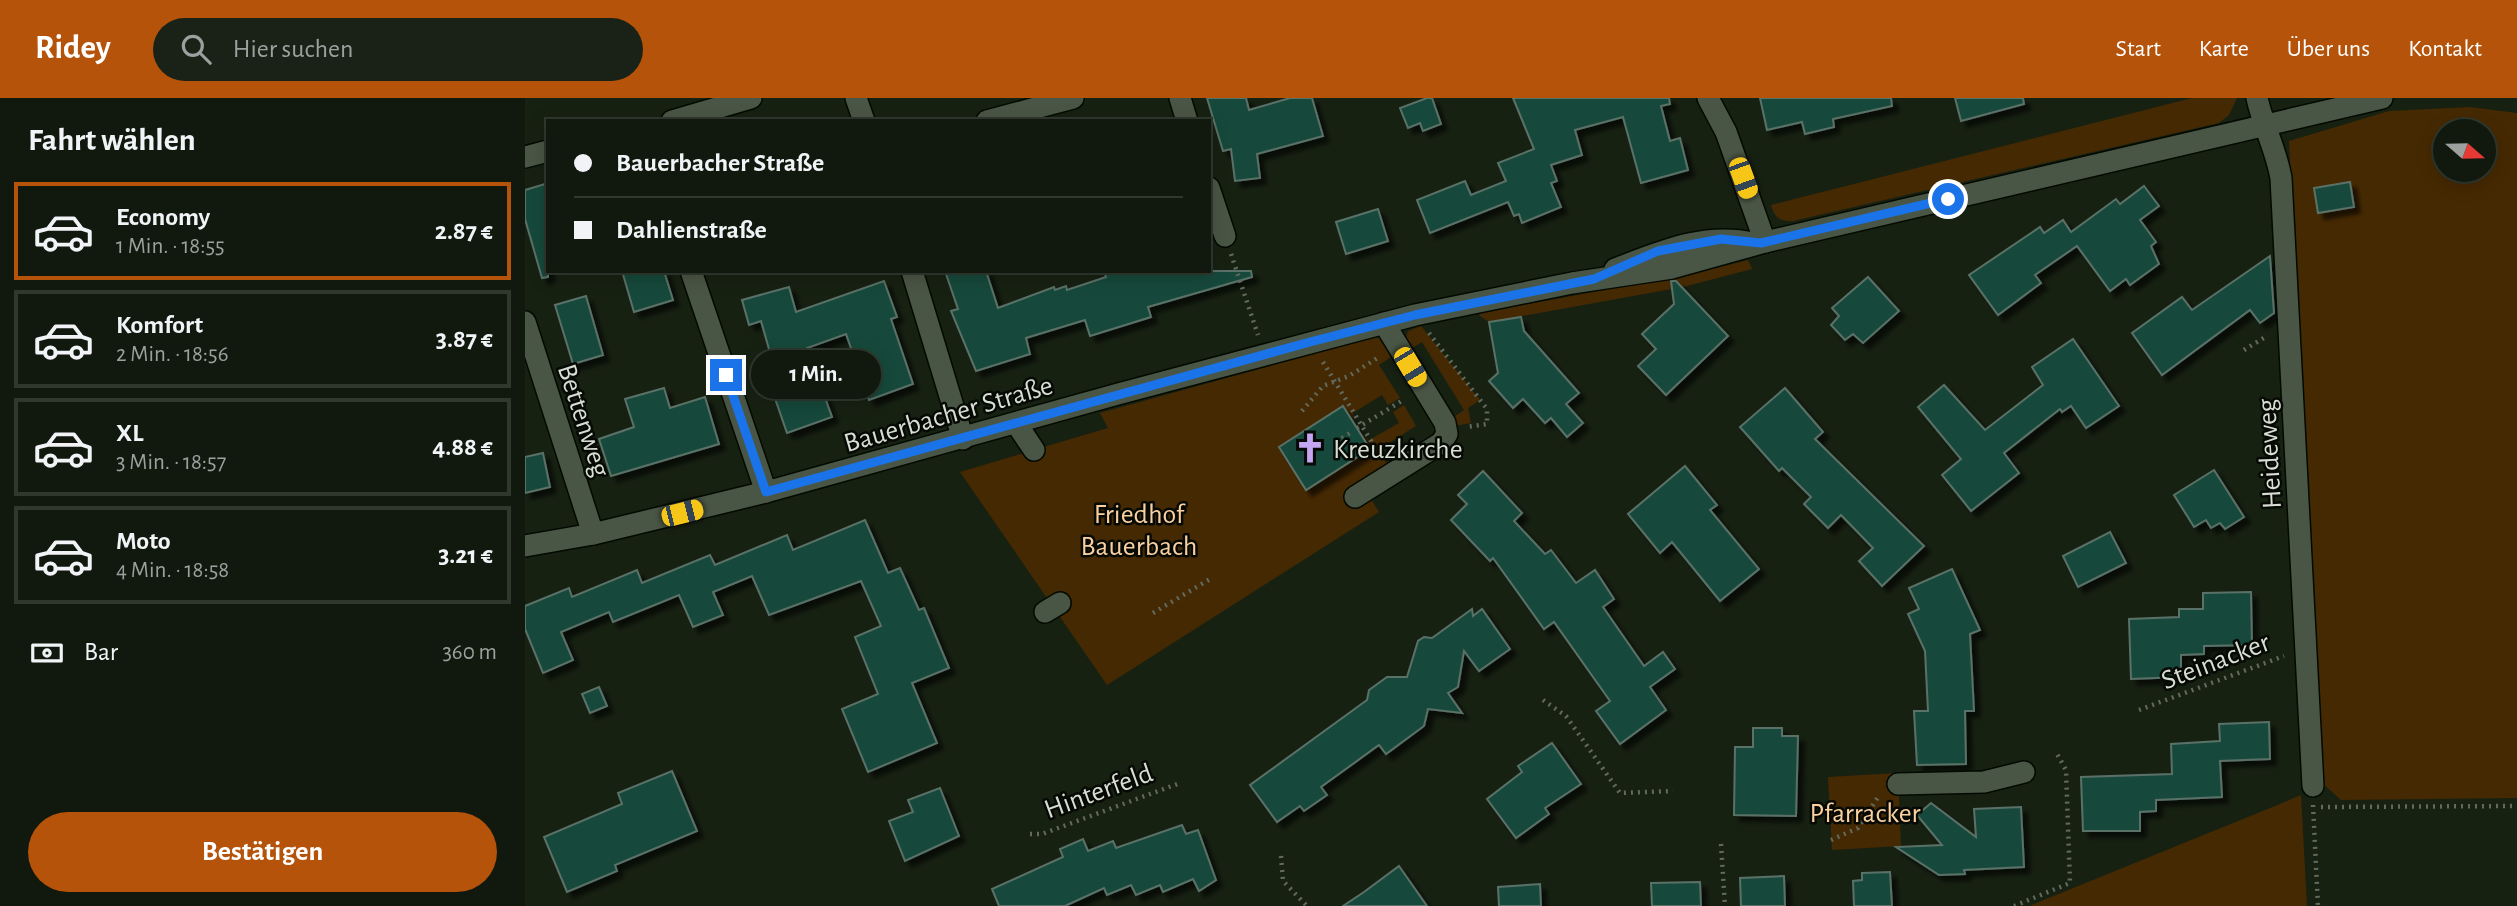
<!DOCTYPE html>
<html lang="de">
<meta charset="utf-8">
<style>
:root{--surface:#11190e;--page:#1a2217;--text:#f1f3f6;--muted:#9ca09e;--line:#30382e;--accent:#b45309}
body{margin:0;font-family:"Alegreya Sans",sans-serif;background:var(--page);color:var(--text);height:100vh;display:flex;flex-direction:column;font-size:26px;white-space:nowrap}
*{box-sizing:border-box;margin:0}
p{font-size:23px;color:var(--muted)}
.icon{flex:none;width:38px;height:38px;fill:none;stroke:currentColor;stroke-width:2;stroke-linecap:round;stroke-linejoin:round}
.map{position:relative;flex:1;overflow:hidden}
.drawer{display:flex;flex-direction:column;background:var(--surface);width:525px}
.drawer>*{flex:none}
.hud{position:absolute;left:21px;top:21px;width:665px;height:154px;border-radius:0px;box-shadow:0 4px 18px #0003,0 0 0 2px var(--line);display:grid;align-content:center;height:154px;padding:0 28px;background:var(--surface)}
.needle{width:46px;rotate:110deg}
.fabs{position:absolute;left:1908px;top:21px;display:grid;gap:14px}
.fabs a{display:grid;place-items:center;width:63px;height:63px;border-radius:50%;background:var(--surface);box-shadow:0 4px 18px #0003,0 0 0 2px var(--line);font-size:35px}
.end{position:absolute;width:32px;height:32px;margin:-16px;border:9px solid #1a73e8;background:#fff;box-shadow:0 0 0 4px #fff}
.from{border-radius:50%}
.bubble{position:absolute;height:49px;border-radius:24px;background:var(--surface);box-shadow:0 4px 18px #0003,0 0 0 2px var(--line);font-size:23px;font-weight:600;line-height:49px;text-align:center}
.car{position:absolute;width:21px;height:42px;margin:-21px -10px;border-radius:9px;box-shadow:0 0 5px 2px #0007;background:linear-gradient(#f5c518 24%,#345 0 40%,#f5c518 0 76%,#345 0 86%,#f5c518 0)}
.hud b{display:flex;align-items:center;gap:24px;height:66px;font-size:26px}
.hud b+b{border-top:2px solid var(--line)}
.hud i{width:18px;height:18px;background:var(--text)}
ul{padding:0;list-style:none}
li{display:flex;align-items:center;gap:21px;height:98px;margin:0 14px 10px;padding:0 14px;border:4px solid var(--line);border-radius:0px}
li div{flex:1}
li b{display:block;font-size:26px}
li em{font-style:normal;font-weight:600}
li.on{border-color:var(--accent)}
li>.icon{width:63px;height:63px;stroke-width:1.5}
h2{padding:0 28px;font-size:32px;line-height:84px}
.pay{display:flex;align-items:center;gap:18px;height:77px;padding:0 28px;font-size:26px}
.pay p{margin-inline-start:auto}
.cta{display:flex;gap:14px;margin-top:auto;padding:14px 28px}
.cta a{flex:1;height:80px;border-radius:42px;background:var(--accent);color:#fff;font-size:28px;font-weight:600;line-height:80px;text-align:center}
header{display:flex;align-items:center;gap:42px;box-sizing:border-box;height:98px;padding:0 35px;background:var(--accent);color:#fff}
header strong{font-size:33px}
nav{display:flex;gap:38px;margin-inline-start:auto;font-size:24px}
.search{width:490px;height:63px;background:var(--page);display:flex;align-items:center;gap:18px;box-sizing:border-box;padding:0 24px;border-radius:38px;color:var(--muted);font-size:26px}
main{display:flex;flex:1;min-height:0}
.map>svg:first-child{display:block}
</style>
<header>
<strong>Ridey</strong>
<div class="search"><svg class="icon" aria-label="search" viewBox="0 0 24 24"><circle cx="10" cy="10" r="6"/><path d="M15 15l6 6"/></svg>Hier suchen</div>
<nav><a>Start</a><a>Karte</a><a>Über uns</a><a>Kontakt</a></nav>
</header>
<main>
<section class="drawer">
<h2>Fahrt wählen</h2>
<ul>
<li class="on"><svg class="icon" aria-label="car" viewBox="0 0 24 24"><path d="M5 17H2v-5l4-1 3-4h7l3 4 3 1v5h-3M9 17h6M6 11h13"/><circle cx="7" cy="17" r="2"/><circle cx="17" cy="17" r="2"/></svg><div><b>Economy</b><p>1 Min. · 18:55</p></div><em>2.87 €</em></li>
<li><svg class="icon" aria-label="car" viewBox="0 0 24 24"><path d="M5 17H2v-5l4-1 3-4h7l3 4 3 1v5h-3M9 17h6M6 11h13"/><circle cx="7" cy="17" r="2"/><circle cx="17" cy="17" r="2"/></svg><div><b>Komfort</b><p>2 Min. · 18:56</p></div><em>3.87 €</em></li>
<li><svg class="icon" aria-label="car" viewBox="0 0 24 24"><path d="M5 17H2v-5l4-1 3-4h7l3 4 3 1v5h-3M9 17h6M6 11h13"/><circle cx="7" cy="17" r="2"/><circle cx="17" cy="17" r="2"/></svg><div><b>XL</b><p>3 Min. · 18:57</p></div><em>4.88 €</em></li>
<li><svg class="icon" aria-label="car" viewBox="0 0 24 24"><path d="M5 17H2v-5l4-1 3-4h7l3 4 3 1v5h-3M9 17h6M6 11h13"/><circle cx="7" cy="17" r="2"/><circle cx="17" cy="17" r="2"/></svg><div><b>Moto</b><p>4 Min. · 18:58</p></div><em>3.21 €</em></li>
</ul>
<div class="pay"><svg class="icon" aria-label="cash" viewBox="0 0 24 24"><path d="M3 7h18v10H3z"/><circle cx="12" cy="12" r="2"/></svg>Bar<p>360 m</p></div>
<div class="cta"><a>Bestätigen</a></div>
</section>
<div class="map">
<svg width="1992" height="808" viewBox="0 0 1992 808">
<defs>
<filter id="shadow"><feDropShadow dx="6" dy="6" stdDeviation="2" flood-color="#0009"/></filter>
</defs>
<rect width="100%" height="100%" fill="#172112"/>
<!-- green -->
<g fill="#452902" fill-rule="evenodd">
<path d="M 1667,0 L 1712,0 L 1704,17 L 1694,25 L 1268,123 C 1254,123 1250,120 1246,107 Z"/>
<path d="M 1945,9 L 1992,15 L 1992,700 L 1816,702 L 1796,684 L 1764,43 L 1864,13 ZM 1920,33 L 1958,33 L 1958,72 L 1920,72 Z"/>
<path d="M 1223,162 L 1227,171 L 1158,189 L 964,224 L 955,218 L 954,215 L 1157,178 Z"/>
<path d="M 896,228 L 955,302 L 943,310 L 946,325 L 930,328 L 926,321 L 939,312 L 897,244 L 884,252 L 880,243 L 883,233 Z"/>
<path d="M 850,239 L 858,242 L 869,257 L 854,267 L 875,300 L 863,307 L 857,297 L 828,315 L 831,325 L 819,308 L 755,349 L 781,392 L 846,350 L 836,333 L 844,342 L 874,325 L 868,314 L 879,307 L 891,328 L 853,352 L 863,367 L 846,401 L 854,414 L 582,587 L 435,374 L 583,330 L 575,315 Z"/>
<path d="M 1373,675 L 1376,748 L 1307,752 L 1303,679 Z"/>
<path d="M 1776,697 L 1782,808 L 1504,808 L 1750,708 Z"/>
</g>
<!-- building -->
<g fill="#18493a" stroke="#5a7168" stroke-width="2" filter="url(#shadow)">
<path d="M 682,0 L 721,0 L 724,12 L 765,0 L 787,0 L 798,38 L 732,56 L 735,80 L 710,83 L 706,51 L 698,53 Z"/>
<path d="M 902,0 L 907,0 L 916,26 L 898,33 L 895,25 L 883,30 L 875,10 Z"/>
<path d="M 988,0 L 1144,0 L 1145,6 L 1136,8 L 1145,43 L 1155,40 L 1163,72 L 1116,85 L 1098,19 L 1050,32 L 1057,57 L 1026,67 L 1032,83 L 1026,85 L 1036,109 L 997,125 L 994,116 L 989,118 L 983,104 L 905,135 L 892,102 L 940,83 L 946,97 L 981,83 L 973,65 L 1009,51 Z"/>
<path d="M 1235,0 L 1366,0 L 1367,8 L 1308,21 L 1309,29 L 1280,36 L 1277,24 L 1242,32 Z"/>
<path d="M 1430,0 L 1498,0 L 1499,6 L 1436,23 Z"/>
<path d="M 1825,84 L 1829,109 L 1793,115 L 1789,90 Z"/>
<path d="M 23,85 L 23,179 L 17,180 L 0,121 L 0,92 Z"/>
<path d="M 1619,88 L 1634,108 L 1615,122 L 1631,144 L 1626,148 L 1634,166 L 1605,187 L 1601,181 L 1585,193 L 1552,148 L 1510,177 L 1516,185 L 1473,217 L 1444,177 L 1515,129 L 1519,135 L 1538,122 L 1546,134 L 1591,101 L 1595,106 Z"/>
<path d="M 853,111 L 863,143 L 821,156 L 811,124 Z"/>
<path d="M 1745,158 L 1749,215 L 1735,225 L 1725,212 L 1637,277 L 1607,235 L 1657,199 L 1667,212 Z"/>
<path d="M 97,173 L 139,173 L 148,202 L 109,214 Z"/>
<path d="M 420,173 L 461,173 L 473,210 L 529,189 L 530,192 L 541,188 L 542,192 L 581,179 L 579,173 L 726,173 L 727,179 L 623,209 L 626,219 L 565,238 L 560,222 L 501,240 L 505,256 L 451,273 L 426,213 L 433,211 Z"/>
<path d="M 1343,179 L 1374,213 L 1338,245 L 1328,236 L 1320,242 L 1306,227 L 1314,218 L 1307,210 Z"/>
<path d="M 359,183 L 372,219 L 366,221 L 388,286 L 344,302 L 321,236 L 282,250 L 307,319 L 262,335 L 245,286 L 253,283 L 236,223 L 224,227 L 217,202 L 264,189 L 271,214 Z"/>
<path d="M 1146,183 L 1151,183 L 1203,238 L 1141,297 L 1113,268 L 1131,251 L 1117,236 L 1149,206 Z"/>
<path d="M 61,198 L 78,257 L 48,266 L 30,207 Z"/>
<path d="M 996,219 L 999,233 L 1054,295 L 1041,306 L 1058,325 L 1042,339 L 1026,320 L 1020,325 L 998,301 L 988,310 L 964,283 L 973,275 L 964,224 Z"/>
<path d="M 1548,241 L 1594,308 L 1561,330 L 1546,308 L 1537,314 L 1535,311 L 1479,355 L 1494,375 L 1446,413 L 1417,377 L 1436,361 L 1393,309 L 1419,287 L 1460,332 L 1518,287 L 1507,269 Z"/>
<path d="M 139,290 L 145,310 L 180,299 L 194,346 L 86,378 L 74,341 L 109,329 L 100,301 Z"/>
<path d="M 1260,290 L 1298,334 L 1290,341 L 1399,448 L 1357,488 L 1334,463 L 1348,450 L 1316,417 L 1303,430 L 1279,406 L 1286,399 L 1257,370 L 1254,373 L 1215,329 Z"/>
<path d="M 818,308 L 845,351 L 781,392 L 754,349 Z"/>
<path d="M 18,355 L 25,389 L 0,395 L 0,359 Z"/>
<path d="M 1160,368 L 1192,407 L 1185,412 L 1234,471 L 1195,503 L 1147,444 L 1135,455 L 1103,416 Z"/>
<path d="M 1689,372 L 1719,419 L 1700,431 L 1695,425 L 1686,430 L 1681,422 L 1669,429 L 1649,397 Z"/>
<path d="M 958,373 L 997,415 L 989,423 L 1020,456 L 1026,452 L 1051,485 L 1070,472 L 1089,501 L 1078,509 L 1119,568 L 1138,554 L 1150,571 L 1125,589 L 1141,612 L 1095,646 L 1071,613 L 1085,603 L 1029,524 L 1019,531 L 968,460 L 965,463 L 926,422 L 942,406 L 933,397 Z"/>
<path d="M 340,422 L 363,475 L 375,470 L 394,512 L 399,510 L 424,570 L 387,585 L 412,645 L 343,674 L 317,611 L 353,596 L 330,539 L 356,528 L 336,483 L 244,517 L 227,478 L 188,494 L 198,517 L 168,529 L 154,497 L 88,524 L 84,514 L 36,534 L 48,562 L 18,575 L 0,531 L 0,508 L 44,490 L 47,499 L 112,472 L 117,485 L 185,457 L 190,467 L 262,437 L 268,452 Z"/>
<path d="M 1585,434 L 1601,465 L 1553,489 L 1538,458 Z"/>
<path d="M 1427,471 L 1455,532 L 1445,536 L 1449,613 L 1440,613 L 1441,666 L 1392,667 L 1389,613 L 1403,613 L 1400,553 L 1383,516 L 1394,511 L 1384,490 Z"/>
<path d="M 1726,494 L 1727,547 L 1679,548 L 1679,556 L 1656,557 L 1656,579 L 1606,581 L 1604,521 L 1654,519 L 1654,511 L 1678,511 L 1678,495 Z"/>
<path d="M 947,511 L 948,518 L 957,511 L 985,551 L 954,573 L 939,553 L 933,589 L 923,595 L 937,615 L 903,611 L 899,628 L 861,656 L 854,647 L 796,689 L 802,697 L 779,713 L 775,708 L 752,724 L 725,687 L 842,602 L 844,592 L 862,579 L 882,579 L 893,543 L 899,539 L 907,540 Z"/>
<path d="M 74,589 L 82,608 L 65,615 L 57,596 Z"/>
<path d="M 1744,624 L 1745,661 L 1695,663 L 1697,699 L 1631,702 L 1631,713 L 1615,714 L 1615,733 L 1558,733 L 1556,679 L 1647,676 L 1646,646 L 1695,643 L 1694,626 Z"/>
<path d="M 1228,630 L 1257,630 L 1257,638 L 1273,638 L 1271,718 L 1209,717 L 1210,649 L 1228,649 Z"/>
<path d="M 1027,645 L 1056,686 L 1020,710 L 1024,716 L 991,740 L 962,701 L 997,674 L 993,668 Z"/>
<path d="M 147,673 L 172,733 L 90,767 L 92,773 L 42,794 L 19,739 L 97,706 L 93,695 Z"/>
<path d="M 415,690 L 434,738 L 380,763 L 364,723 L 388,714 L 383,702 Z"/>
<path d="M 1406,705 L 1451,739 L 1449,711 L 1496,709 L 1499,769 L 1439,772 L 1440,776 L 1414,777 L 1371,749 L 1417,747 L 1392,717 Z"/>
<path d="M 657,727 L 661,736 L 673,732 L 691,782 L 674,793 L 668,781 L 638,794 L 635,787 L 611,797 L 606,787 L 582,797 L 579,790 L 540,808 L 474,808 L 467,791 L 538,759 L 535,751 L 558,741 L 563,753 L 588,743 L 591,750 Z"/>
<path d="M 874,768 L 902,808 L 818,808 L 839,794 Z"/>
<path d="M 1365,774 L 1367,808 L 1329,808 L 1328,783 L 1337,782 L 1337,775 Z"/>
<path d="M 1259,778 L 1260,808 L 1216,808 L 1215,780 Z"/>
<path d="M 1175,784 L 1176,808 L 1127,808 L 1126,785 Z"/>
<path d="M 1015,786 L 1016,808 L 974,808 L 973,789 Z"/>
</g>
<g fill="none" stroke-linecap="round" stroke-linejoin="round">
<!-- minor casing -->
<g stroke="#030a01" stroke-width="24">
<g id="minor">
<path d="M 331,0 L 339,23"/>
<path d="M 655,0 L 662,23"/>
<path d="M 1183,0 L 1201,34 L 1240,144"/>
<path d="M 1732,0 C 1738,28 1751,51 1756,80 L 1788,688"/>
<path d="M 147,23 L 226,0"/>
<path d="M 462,23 L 548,0"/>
<path d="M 0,59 L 23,53"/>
<path d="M 684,90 L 700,138"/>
<path d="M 1090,171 C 1135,154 1179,134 1228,145"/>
<path d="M 166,173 L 241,394"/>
<path d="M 387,173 L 438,341"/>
<path d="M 0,224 L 68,436"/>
<path d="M 491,325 L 509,352"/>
<path d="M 830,399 L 916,345 L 922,336 L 920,325 L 859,225"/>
<path d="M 0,448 L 68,436 L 241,394 L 593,296 L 890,217 L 1047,185 L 1147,170 L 1240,144 L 1857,0"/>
<path d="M 520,514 L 535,505"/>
<path d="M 1373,686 L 1459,684 L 1499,674"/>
</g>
</g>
<!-- path -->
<g stroke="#616a5d" stroke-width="4.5" stroke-dasharray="2 5" stroke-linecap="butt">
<path d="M 706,156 L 733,237"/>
<path d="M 904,235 L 962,311 L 962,326 L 942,329"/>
<path d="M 1719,252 L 1742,238"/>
<path d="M 798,264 L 846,343 L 848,360"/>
<path d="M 777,313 L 798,288 L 824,278 L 854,259"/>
<path d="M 832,330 L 880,301"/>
<path d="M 811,344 L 828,333"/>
<path d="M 628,515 L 685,481"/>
<path d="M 1018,602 L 1041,618 L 1095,695 L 1148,693"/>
<path d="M 1614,612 L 1759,558"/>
<path d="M 1788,707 L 1793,808"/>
<path d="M 1796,709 L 1992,708"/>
<path d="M 505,736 L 517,736 L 655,685"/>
<path d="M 1306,742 L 1333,730 L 1355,696"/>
<path d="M 1196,746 L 1200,808"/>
<path d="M 756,758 L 758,783 L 782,808"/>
<path d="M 1489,808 L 1545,785 L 1541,672 L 1531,654"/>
</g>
<!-- minor -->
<use href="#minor" stroke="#4a5645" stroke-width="21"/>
</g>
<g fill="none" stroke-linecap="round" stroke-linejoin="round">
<!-- route -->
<path stroke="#1a73e8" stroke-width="9" d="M 201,277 L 241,394 L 785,244 L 890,217 L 1069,181 L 1133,153 L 1196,141 L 1236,145 L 1423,101"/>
</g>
<!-- icons -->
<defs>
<g id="church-bare" transform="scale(2.415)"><path d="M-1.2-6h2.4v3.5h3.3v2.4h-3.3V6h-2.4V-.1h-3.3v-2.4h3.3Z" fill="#c5a7f1" stroke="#060904" stroke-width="2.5" paint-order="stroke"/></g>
</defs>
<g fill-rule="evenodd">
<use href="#church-bare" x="785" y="350"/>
</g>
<g text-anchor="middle" stroke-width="5" stroke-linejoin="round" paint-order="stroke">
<!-- street labels -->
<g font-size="28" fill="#d7ded4" stroke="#060904">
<text transform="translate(423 315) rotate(-16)" y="10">Bauerbacher Straße</text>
<text transform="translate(60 322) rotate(72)" y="10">Bettenweg</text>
<text transform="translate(1743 356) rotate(-93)" y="10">Heideweg</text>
<text transform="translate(1690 562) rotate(-21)" y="10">Steinacker</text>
<text transform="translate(573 692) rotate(-20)" y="10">Hinterfeld</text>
</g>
<!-- poi labels -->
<g font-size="28" fill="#d7ded4" stroke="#060904" text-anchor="start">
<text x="808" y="360">Kreuzkirche</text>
</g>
<!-- park labels -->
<g font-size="28" fill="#fad0a1" stroke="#060904">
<text x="614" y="425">Friedhof<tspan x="614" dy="32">Bauerbach</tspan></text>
<text x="1340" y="724">Pfarracker</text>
</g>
</g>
</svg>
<div class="fabs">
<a><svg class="needle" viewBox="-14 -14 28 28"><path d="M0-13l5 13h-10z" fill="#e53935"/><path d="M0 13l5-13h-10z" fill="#9ca09e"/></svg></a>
</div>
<i class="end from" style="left:1423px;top:101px"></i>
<i class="end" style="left:201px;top:277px"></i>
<div class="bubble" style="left:226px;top:252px;width:130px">1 Min.</div>
<i class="car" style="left:1218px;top:80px;rotate:160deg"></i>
<i class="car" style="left:885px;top:269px;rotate:149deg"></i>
<i class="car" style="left:157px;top:415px;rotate:76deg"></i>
<div class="hud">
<b><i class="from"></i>Bauerbacher Straße</b>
<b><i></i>Dahlienstraße</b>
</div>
</div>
</main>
